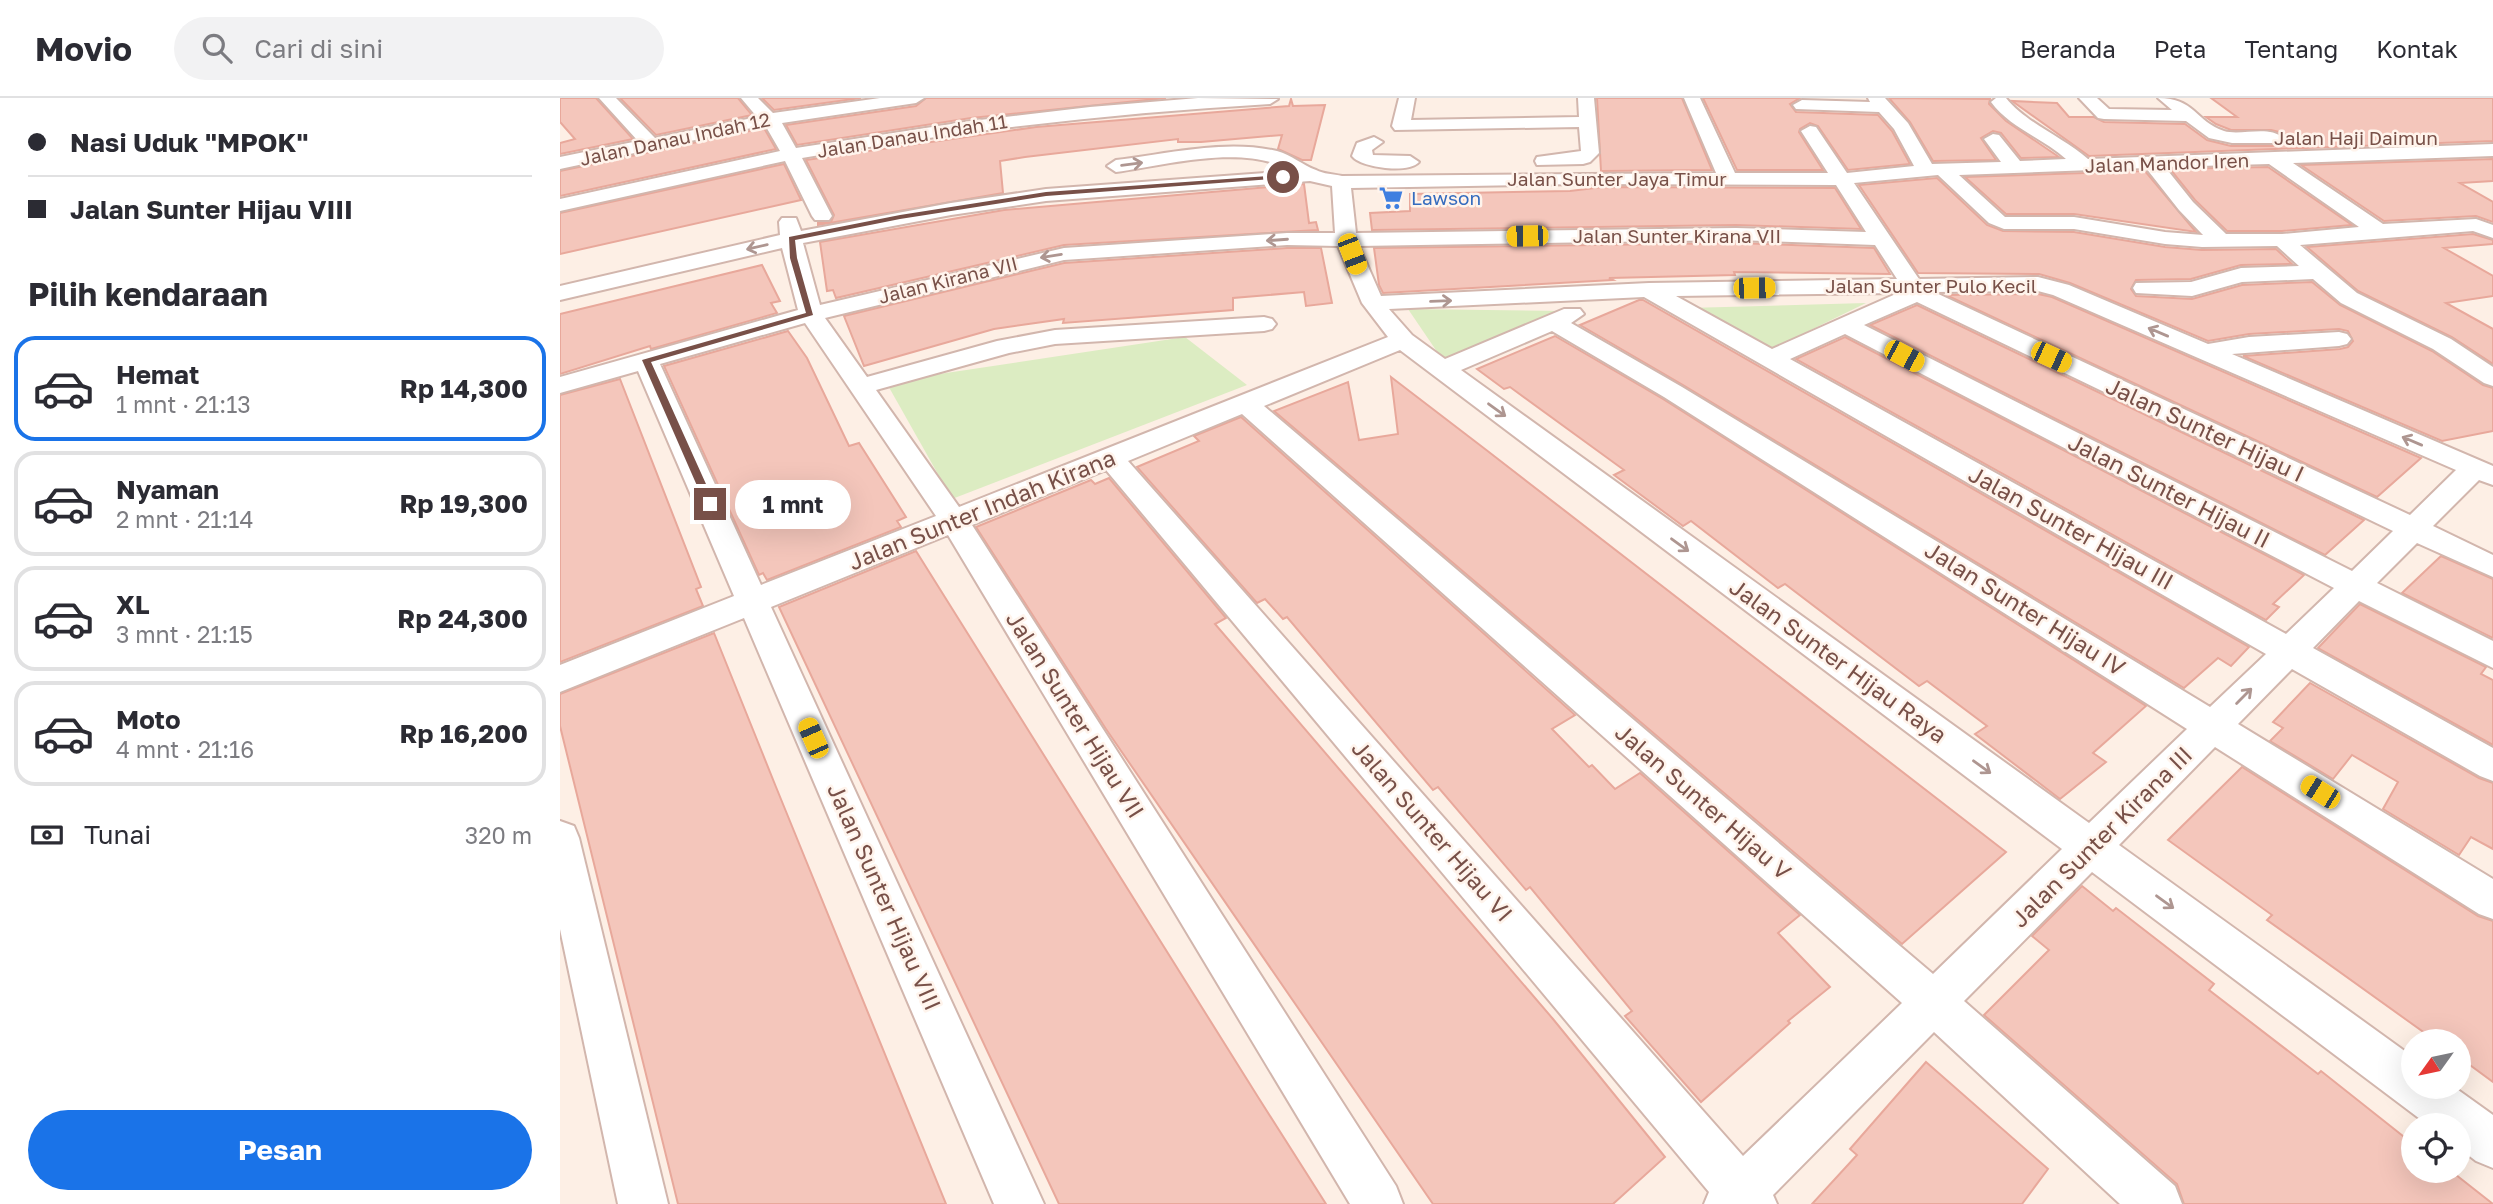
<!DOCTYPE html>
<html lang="id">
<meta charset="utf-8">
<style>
:root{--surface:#fff;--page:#f2f2f3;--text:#2b2b33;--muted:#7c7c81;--line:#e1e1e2;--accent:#1a73e8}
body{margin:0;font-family:"Golos Text",sans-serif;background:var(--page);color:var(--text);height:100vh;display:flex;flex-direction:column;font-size:26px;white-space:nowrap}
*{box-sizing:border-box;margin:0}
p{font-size:23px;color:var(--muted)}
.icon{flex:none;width:38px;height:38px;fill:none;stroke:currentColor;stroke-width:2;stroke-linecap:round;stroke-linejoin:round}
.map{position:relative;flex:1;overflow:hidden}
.panel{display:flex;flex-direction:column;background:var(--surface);width:560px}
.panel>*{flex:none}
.top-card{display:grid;align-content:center;height:154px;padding:0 28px;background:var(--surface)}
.needle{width:46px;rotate:237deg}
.buttons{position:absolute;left:1841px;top:931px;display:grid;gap:14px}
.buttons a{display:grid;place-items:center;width:70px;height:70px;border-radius:50%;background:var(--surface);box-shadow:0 7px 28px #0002;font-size:35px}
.end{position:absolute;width:32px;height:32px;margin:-16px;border:9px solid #785048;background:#fff;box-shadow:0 0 0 4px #fff}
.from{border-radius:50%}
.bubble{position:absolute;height:49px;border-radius:24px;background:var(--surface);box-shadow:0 7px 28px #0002;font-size:23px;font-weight:700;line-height:49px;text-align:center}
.car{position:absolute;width:21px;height:42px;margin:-21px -10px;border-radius:9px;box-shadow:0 0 5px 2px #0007;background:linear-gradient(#f5c518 24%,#345 0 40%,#f5c518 0 76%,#345 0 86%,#f5c518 0)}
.top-card b{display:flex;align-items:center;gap:24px;height:66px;font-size:26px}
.top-card b+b{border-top:2px solid var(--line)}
.top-card i{width:18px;height:18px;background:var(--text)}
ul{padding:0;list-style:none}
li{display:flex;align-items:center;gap:21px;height:105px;margin:0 14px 10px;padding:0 14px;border:4px solid var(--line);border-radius:21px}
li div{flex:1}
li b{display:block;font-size:26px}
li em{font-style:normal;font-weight:700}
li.active{border-color:var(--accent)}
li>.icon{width:63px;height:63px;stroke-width:1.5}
h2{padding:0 28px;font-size:32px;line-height:84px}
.pay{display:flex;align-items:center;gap:18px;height:77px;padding:0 28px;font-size:26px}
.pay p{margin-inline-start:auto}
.action{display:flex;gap:14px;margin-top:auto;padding:14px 28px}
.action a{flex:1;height:80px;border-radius:42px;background:var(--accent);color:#fff;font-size:28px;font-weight:700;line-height:80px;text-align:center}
header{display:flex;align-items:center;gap:42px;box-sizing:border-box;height:98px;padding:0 35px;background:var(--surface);border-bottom:2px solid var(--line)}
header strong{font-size:33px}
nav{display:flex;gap:38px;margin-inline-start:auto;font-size:24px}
.search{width:490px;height:63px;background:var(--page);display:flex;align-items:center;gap:18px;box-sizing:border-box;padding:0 24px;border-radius:38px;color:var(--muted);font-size:26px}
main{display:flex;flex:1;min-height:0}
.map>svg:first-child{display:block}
</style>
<header>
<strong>Movio</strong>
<div class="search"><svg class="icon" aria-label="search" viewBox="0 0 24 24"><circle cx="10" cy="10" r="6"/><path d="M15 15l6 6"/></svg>Cari di sini</div>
<nav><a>Beranda</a><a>Peta</a><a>Tentang</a><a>Kontak</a></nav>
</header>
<main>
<section class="panel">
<div class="top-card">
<b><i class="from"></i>Nasi Uduk &quot;MPOK&quot;</b>
<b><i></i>Jalan Sunter Hijau VIII</b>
</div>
<h2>Pilih kendaraan</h2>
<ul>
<li class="active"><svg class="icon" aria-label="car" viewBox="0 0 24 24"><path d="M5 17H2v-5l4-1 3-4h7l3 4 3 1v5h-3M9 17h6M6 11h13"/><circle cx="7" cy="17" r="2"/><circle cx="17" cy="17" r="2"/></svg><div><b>Hemat</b><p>1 mnt · 21:13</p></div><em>Rp 14,300</em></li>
<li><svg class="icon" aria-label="car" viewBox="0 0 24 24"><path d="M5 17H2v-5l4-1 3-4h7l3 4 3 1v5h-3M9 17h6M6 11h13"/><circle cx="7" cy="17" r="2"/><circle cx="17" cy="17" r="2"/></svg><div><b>Nyaman</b><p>2 mnt · 21:14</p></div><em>Rp 19,300</em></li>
<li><svg class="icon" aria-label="car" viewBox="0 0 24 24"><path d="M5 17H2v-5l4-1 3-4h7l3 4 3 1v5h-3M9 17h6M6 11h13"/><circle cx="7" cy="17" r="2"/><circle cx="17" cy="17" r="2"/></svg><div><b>XL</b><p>3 mnt · 21:15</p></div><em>Rp 24,300</em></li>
<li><svg class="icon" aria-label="car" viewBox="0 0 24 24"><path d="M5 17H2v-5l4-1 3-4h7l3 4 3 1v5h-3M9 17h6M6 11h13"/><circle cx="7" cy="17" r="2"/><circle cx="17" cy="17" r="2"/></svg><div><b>Moto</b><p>4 mnt · 21:16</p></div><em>Rp 16,200</em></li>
</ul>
<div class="pay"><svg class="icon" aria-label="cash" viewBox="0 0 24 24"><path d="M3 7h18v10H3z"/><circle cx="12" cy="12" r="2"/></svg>Tunai<p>320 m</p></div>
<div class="action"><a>Pesan</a></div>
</section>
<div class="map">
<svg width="1933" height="1106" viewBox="0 0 1933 1106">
<rect width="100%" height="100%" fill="#fdefe5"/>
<!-- green -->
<g fill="#dcecc2">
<path d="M 1306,205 L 1208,253 L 1128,210 Z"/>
<path d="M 848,211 L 1005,213 L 884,264 Z"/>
<path d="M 625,239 L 687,287 L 392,401 L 326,284 Z"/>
</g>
<!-- building -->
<g fill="#f4c6bb" stroke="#e8a89b" stroke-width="2">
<path d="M 0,0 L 36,0 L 73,41 L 0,56 L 0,45 L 15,41 L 0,24 Z"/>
<path d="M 60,0 L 178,0 L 192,17 L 96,37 Z"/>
<path d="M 202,0 L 301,0 L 214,12 Z"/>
<path d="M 366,0 L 606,0 L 411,20 L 237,47 L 226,27 L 356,8 Z"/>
<path d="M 1037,0 L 1122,0 L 1152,72 L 1041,73 Z"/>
<path d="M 1143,0 L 1240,0 L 1230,6 L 1236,14 L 1318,17 L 1332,33 L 1350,66 L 1288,72 L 1258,28 L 1250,25 L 1240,31 L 1239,34 L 1263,72 L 1177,72 Z"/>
<path d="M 1329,0 L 1430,1 L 1429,6 L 1446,23 L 1499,59 L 1461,60 L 1441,35 L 1433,33 L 1421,40 L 1436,62 L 1373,63 L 1350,24 Z"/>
<path d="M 1651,0 L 1933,0 L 1933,43 L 1529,58 L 1452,3 L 1497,5 L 1509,19 L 1534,19 L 1544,24 L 1625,26 L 1647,42 L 1671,48 L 1713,48 L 1724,41 L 1719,34 L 1711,32 L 1671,32 L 1656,26 L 1646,19 L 1677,19 Z"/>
<path d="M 731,1 L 733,8 L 765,7 L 751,62 L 742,62 L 718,51 L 722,37 L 641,44 L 618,44 L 618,41 L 465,59 L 440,63 L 443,95 L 258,127 L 258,125 L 271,124 L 274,117 L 246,62 L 476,29 L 729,8 Z"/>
<path d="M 204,30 L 216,51 L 0,98 L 0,73 Z"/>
<path d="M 1933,61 L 1933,83 L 1900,85 L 1933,104 L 1933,124 L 1916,118 L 1824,123 L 1741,67 Z"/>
<path d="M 224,66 L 241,102 L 0,156 L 0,115 Z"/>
<path d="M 1708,69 L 1792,127 L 1722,133 L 1667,133 L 1635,102 L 1610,71 Z"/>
<path d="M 1585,73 L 1636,134 L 1514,116 L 1446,116 L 1405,79 Z"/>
<path d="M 1377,80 L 1427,127 L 1443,133 L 1514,134 L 1605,149 L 1642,152 L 1716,151 L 1732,166 L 1681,167 L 1631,181 L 1576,182 L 1571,191 L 1576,198 L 1632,201 L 1682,187 L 1752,184 L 1780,207 L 1872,253 L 1923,287 L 1933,290 L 1933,333 L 1882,343 L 1683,258 L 1780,251 L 1788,249 L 1793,243 L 1788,233 L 1779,231 L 1689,236 L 1648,243 L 1510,185 L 1479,176 L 1358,175 L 1299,87 Z"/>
<path d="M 744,86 L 749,125 L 756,124 L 758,132 L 504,147 L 276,200 L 273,192 L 267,193 L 260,144 L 444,112 Z"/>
<path d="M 1043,89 L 1275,90 L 1301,131 L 1176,127 L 812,132 L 810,115 L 850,113 L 850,96 L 1010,93 Z"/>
<path d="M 1913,136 L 1933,142 L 1933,146 L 1884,150 L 1933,178 L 1933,198 L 1886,205 L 1933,231 L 1933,266 L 1892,239 L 1798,193 L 1747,149 Z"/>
<path d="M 1176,145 L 1314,150 L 1330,176 L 1174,174 L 1175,177 L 1049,180 L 1053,182 L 823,195 L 819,187 L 814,150 Z"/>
<path d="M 727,150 L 761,150 L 772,205 L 746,208 L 744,194 L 673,200 L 673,212 L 503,225 L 504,221 L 434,231 L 304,268 L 284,218 L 504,165 Z"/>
<path d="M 202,167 L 220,203 L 211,205 L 217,215 L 91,251 L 90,248 L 0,276 L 0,216 Z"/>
<path d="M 1478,196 L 1492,199 L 1861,360 L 1817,399 L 1386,197 Z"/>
<path d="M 1079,202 L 1083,202 L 1689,549 L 1671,568 L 1658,560 L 1624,590 L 1123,287 L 1020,227 Z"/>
<path d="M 1357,207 L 1804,422 L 1765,457 L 1310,227 Z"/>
<path d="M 228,233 L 247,260 L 289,348 L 299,345 L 346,419 L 337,423 L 341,429 L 207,482 L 203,475 L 199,477 L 104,268 Z"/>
<path d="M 995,238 L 1103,301 L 1586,608 L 1533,655 L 1546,664 L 1500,701 L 1415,636 L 1427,628 L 1367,583 L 1359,588 L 1225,486 L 1218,490 L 1131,423 L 1123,428 L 1054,377 L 1064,372 L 950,289 L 944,291 L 917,271 Z"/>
<path d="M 1285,239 L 1744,477 L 1713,506 L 1719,509 L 1706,522 L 1236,261 Z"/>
<path d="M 831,279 L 925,351 L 1446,754 L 1342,846 L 714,313 L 788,284 L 799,342 L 838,336 Z"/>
<path d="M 60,281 L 141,489 L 136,491 L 143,508 L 0,564 L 0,297 Z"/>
<path d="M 681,319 L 1015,617 L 992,631 L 1029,669 L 1032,667 L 1055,691 L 1080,675 L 1240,817 L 1218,835 L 1270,889 L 1228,923 L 1230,925 L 1141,1004 L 1065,918 L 1072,913 L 970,789 L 966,792 L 878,689 L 873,692 L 727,519 L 723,521 L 705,501 L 697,505 L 577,369 L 639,343 L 634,338 Z"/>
<path d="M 549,380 L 666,520 L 655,526 L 993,921 L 1105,1059 L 1053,1106 L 873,1106 L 546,631 L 416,429 L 531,382 L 535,386 Z"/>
<path d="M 356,453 L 698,999 L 766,1106 L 499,1106 L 219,509 Z"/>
<path d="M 1881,458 L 1933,481 L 1933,540 L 1842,495 Z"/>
<path d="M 1800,506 L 1926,569 L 1921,576 L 1933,582 L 1933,647 L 1758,550 Z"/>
<path d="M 154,535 L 216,689 L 386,1106 L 118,1106 L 0,628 L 0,596 Z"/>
<path d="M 1750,585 L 1919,680 L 1933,685 L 1933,751 L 1911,739 L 1899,757 L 1823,711 L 1838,684 L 1792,657 L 1773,681 L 1710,643 L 1723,630 L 1713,624 Z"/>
<path d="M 1682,669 L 1918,818 L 1933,823 L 1933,984 L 1899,959 L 1899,943 L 1876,943 L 1707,822 L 1712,817 L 1608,742 Z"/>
<path d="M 1522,788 L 1553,813 L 1556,810 L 1654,886 L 1649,892 L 1758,976 L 1761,973 L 1853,1046 L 1853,1073 L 1891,1073 L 1933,1106 L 1624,1106 L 1617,1086 L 1424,917 L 1489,852 L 1472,838 Z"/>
<path d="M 1366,964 L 1488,1071 L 1462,1106 L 1252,1106 L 1297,1057 L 1290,1051 Z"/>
</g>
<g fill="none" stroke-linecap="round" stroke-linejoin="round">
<!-- minor casing -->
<g stroke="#d2b6ad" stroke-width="4">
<g id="minor">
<path d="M 39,0 L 56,0 L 95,40 L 197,19 L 181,0 L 198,0 L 213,15 L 320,0 L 364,0 L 356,5 L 222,25 L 236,50 L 411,23 L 530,9 L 638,0 L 718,1 L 710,6 C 553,15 397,33 242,60 L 272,118 L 269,122 L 255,122 L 252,118 L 225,63 L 0,113 L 0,101 L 220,53 L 205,27 L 0,71 L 0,59 L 78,43 Z"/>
<path d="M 839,0 L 855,0 L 851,22 L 1019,19 L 1018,0 L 1034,0 L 1039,55 L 1030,64 L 1023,66 L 977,67 L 975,63 L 977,59 L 1021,53 L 1019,29 L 835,32 L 832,28 Z"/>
<path d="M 1124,0 L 1140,0 L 1175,75 L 1268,75 L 1241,33 L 1250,28 L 1256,29 L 1287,75 L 1354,68 L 1334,31 L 1319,14 L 1236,11 L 1233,7 L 1242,2 L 1310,4 L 1308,0 L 1325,0 L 1348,25 L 1372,66 L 1441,64 L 1424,41 L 1433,36 L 1439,37 L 1460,63 L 1506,61 C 1483,40 1450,30 1431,4 L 1436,0 L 1446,0 C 1466,25 1503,39 1528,61 L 1933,46 L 1933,58 L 1733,65 L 1823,126 L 1916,121 L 1933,127 L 1933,140 L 1913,133 L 1740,147 L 1797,195 L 1891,241 L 1933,269 L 1933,288 L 1924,285 L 1873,251 L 1781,205 L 1753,181 L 1682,184 L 1632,198 L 1576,195 L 1573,190 L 1576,185 L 1631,184 L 1681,170 L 1739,168 L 1717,148 L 1642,149 L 1605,146 L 1514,131 L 1444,131 L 1429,125 L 1378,77 L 1294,85 L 1359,181 L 1478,179 L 1509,187 L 1648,246 L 1689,239 L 1779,234 L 1787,236 L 1791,241 L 1787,246 L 1779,248 L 1672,256 L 1933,368 L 1933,387 L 1919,382 L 1873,428 L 1933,457 L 1933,479 L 1857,445 L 1817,485 L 1933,543 L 1933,570 L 1799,503 L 1753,550 L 1933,650 L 1933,683 L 1920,678 L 1732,571 L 1678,626 L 1933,781 L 1933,821 L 1919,816 L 1655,649 L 1559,747 L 1853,959 L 1853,989 L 1894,989 L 1933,1017 L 1933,1070 L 1916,1063 L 1899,1050 L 1899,1027 L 1868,1027 L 1532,774 L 1404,903 L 1615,1088 L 1622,1106 L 1560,1106 L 1374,934 L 1213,1097 L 1217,1106 L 1144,1106 L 1149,1094 L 546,372 L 412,427 L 836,1088 L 843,1106 L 790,1106 L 388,437 L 211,509 L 484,1106 L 434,1106 L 184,520 L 0,594 L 0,567 L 174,498 L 78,273 L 0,295 L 0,279 L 238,212 L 222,150 L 0,202 L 0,188 L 220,137 L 219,124 L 222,120 L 236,120 L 241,133 L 391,105 L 486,91 L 731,73 C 686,45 606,67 556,74 L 547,68 L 556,62 C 608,56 665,41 717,53 C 732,57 742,67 756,72 C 763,76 774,76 782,78 L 1156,75 ZM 1709,66 L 1799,129 L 1722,136 L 1666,136 L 1633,104 L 1605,69 ZM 1586,70 L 1619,112 L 1643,137 L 1605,134 L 1514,119 L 1445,119 L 1399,77 ZM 750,83 L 772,88 L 775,135 L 727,135 L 504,150 L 260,207 L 243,145 L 391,117 L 486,103 ZM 1019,86 L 1276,87 L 1306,134 L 1176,130 L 796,135 L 791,90 ZM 1176,142 L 1315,147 L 1337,181 L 1089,185 L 821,198 L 799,148 ZM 727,147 L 778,148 L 802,205 L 828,239 L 399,409 L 316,292 L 449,255 L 495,246 L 704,233 L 712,231 L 716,226 L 712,221 L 704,219 L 495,232 L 437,243 L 307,279 L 265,220 L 504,162 ZM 1478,193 L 1493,197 L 1896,372 L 1850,417 L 1374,194 ZM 1338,195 L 1212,251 L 1116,198 ZM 1084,199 L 1706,556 L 1650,609 L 1122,289 L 1011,225 L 1024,216 L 1020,211 L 1004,211 L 885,261 L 852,237 L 829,211 ZM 1357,204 L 1833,433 L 1792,473 L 1304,227 ZM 245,225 L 376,418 L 201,487 L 100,266 ZM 992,233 L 1104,299 L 1627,631 L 1529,725 L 901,272 ZM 1285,236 L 1774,490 L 1726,536 L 1230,261 ZM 840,252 L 1502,751 L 1373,876 L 704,308 ZM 682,316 L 1342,905 L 1183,1058 L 568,363 Z"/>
<path d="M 1519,0 L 1537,0 L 1549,11 L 1612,12 L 1598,0 C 1635,0 1635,23 1664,33 C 1680,38 1711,27 1722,40 L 1713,45 L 1672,45 L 1649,40 L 1626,23 L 1544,21 L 1538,20 Z"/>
<path d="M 814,39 L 823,44 L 812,52 L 813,57 L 850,58 L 859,64 C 849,76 801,70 792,58 L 797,45 Z"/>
<path d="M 0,723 L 14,728 L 19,740 L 108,1106 L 58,1106 L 0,831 Z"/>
</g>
</g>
<!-- minor -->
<use href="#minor" fill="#fff" fill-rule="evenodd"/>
</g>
<!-- one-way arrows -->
<defs><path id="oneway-shaft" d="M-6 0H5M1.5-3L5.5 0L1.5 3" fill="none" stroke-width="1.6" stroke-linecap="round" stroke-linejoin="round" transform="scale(1.75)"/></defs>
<g stroke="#ae9691">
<use href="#oneway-shaft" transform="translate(572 66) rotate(-7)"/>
<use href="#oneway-shaft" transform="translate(717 142) rotate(176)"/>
<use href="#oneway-shaft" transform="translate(197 149) rotate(167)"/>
<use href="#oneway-shaft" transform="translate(491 158) rotate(171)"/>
<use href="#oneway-shaft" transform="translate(881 203) rotate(-2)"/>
<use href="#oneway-shaft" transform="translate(1598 234) rotate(-157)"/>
<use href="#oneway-shaft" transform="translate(937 312) rotate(36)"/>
<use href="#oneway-shaft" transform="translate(1852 343) rotate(-157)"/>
<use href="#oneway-shaft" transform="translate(1120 447) rotate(36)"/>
<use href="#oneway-shaft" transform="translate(1684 598) rotate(-45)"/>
<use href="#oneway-shaft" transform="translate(1422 669) rotate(36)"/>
<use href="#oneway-shaft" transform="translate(1605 804) rotate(36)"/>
</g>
<!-- route -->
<path fill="#785048" d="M 723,77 L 725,80 L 486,98 L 340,121 L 235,142 L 237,160 L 253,217 L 91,264 L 155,406 L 153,409 L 145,406 L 82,262 L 246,215 L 230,160 L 229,139 L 340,117 L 486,94 Z"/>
<!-- icons -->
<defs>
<g id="supermarket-bare" transform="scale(1.89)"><path d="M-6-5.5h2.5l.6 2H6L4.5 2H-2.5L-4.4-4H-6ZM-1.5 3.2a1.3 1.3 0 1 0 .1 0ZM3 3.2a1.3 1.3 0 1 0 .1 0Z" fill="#3f7fe0" stroke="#fff4ec" stroke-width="2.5" paint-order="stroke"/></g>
</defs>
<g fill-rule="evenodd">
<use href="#supermarket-bare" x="831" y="100"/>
</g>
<g text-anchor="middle" stroke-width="5" stroke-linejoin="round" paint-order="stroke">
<!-- far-street labels -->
<g font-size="19" fill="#785048" stroke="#fff4ec">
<text transform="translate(352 38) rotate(-9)" y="7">Jalan Danau Indah 11</text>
<text x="1796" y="47">Jalan Haji Daimun</text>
<text transform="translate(115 41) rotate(-12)" y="7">Jalan Danau Indah 12</text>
<text transform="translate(1607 65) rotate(-2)" y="7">Jalan Mandor Iren</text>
<text x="1057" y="88">Jalan Sunter Jaya Timur</text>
<text x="1117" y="145">Jalan Sunter Kirana VII</text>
<text transform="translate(388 182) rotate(-14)" y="7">Jalan Kirana VII</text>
<text x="1371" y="195">Jalan Sunter Pulo Kecil</text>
</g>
<!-- far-shop labels -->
<g font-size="19" fill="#366cbe" stroke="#fff4ec" text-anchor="start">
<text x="851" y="107">Lawson</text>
</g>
<!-- street labels -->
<g font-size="23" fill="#785048" stroke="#fff4ec">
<text transform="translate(1645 332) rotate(25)" y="8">Jalan Sunter Hijau I</text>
<text transform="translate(1609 393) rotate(27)" y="8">Jalan Sunter Hijau II</text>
<text transform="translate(422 412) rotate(-22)" y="8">Jalan Sunter Indah Kirana</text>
<text transform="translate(1511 430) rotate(29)" y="8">Jalan Sunter Hijau III</text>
<text transform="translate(1465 511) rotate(32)" y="8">Jalan Sunter Hijau IV</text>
<text transform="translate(1278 563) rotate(36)" y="8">Jalan Sunter Hijau Raya</text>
<text transform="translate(515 617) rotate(58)" y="8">Jalan Sunter Hijau VII</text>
<text transform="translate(1143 704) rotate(41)" y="8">Jalan Sunter Hijau V</text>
<text transform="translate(872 733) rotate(49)" y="8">Jalan Sunter Hijau VI</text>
<text transform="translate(1542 739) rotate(-45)" y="8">Jalan Sunter Kirana III</text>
<text transform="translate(324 799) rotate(66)" y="8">Jalan Sunter Hijau VIII</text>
</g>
</g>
</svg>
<div class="buttons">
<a><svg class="needle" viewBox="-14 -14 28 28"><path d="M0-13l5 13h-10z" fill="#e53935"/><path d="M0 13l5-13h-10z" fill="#7c7c81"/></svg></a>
<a><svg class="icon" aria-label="locate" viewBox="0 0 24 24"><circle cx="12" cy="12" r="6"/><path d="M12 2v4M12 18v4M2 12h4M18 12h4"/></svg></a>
</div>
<i class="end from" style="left:723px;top:79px"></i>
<i class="end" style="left:150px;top:406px"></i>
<div class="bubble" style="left:175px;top:382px;width:116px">1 mnt</div>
<i class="car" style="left:967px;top:138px;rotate:269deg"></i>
<i class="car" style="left:792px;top:156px;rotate:159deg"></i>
<i class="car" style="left:1194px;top:190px;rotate:89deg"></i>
<i class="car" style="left:1344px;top:258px;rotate:118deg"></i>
<i class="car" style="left:1491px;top:259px;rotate:115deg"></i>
<i class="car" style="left:253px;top:640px;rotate:336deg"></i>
<i class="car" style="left:1760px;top:694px;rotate:302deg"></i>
</div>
</main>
